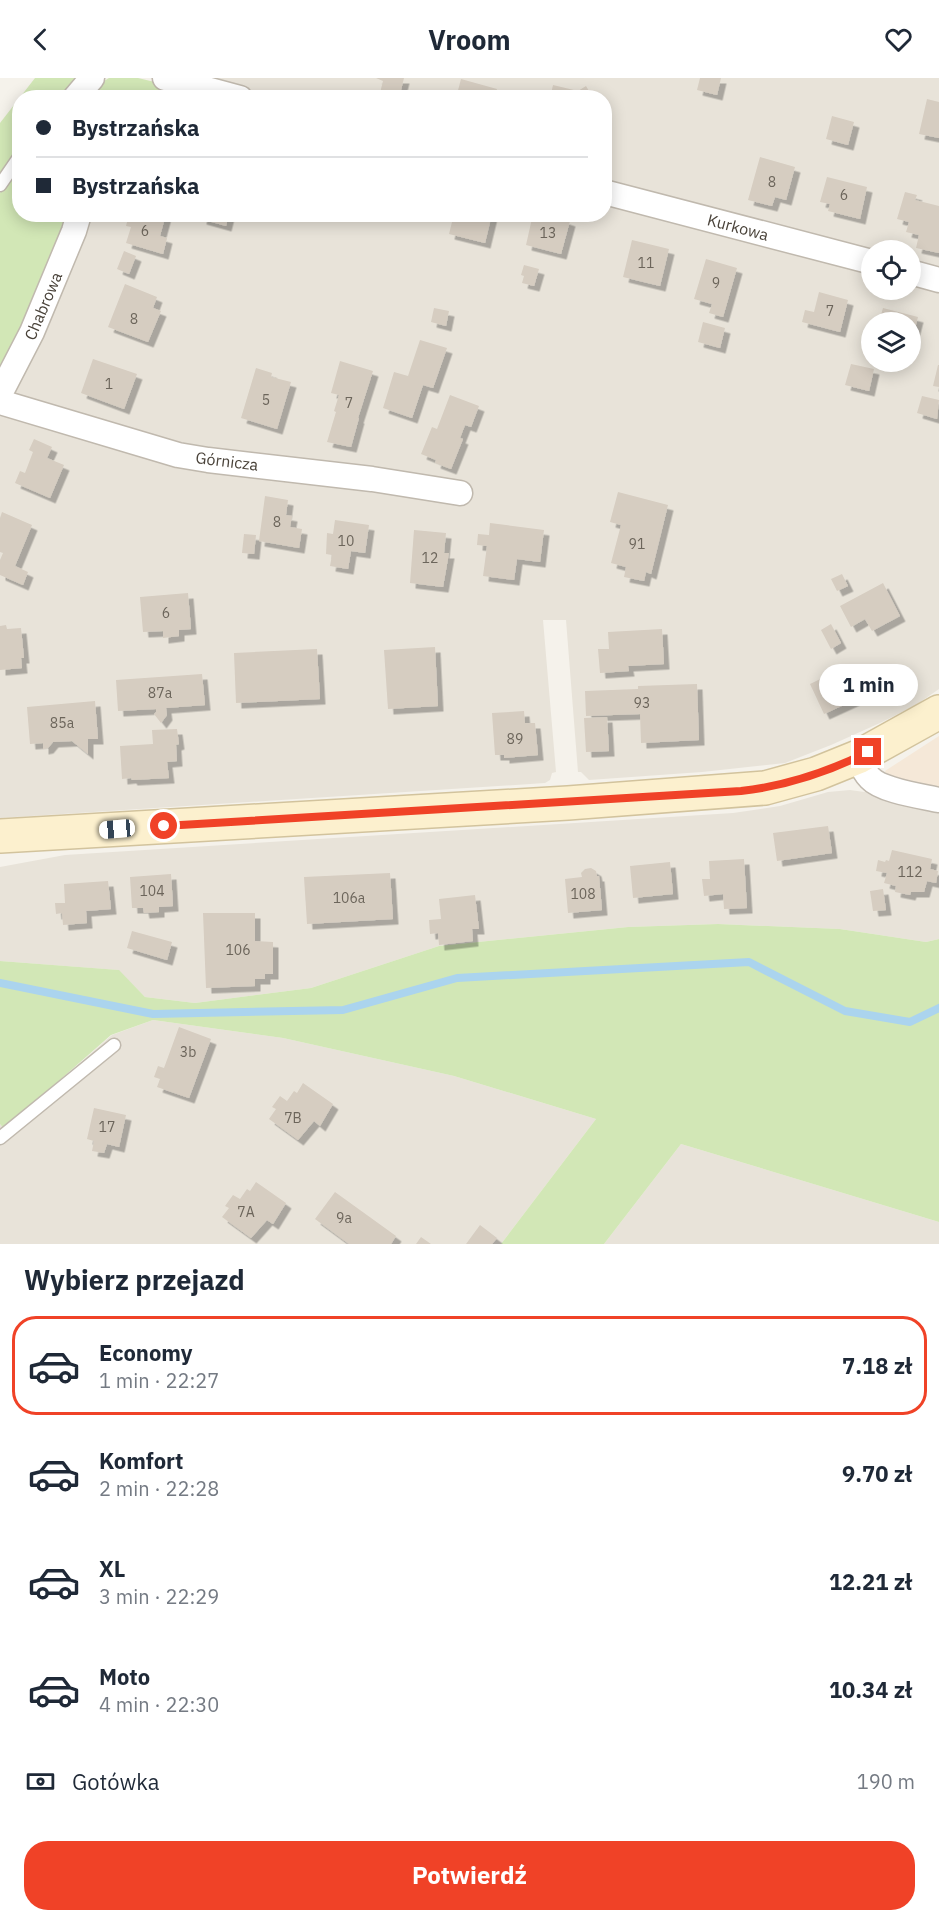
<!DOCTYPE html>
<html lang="pl">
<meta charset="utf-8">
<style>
:root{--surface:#fff;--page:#f2f2f3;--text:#1f2937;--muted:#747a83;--line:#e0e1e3;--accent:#f04227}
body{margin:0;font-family:"IBM Plex Sans",sans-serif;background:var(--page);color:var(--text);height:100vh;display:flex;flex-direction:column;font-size:22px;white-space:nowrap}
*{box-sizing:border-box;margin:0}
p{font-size:20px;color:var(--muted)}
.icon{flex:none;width:33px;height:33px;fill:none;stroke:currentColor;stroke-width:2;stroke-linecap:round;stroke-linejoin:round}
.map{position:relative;height:1166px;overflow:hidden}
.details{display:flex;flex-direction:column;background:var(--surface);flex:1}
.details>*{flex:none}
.top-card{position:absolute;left:12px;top:12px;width:600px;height:132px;border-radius:24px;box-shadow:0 3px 15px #0003;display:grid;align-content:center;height:132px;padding:0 24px;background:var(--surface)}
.controls{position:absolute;left:861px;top:162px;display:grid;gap:12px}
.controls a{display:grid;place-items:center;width:60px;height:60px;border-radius:50%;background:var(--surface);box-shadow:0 3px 15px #0003;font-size:30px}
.end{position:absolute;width:27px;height:27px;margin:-14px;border:8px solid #f04227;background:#fff;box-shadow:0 0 0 3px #fff}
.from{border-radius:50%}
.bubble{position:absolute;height:42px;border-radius:21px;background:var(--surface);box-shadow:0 3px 15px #0003;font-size:20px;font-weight:700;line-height:42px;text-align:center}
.car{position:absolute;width:18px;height:36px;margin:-18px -9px;border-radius:8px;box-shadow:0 0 4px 2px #0007;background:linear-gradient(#fff 24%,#345 0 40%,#fff 0 76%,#345 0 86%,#fff 0)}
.top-card b{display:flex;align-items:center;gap:21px;height:57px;font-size:22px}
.top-card b+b{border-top:2px solid var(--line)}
.top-card i{width:15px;height:15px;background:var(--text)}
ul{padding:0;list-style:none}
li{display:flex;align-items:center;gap:18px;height:99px;margin:0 12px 9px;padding:0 12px;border:3px solid transparent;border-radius:24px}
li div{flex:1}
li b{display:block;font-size:22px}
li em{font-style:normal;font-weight:700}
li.selected{border-color:var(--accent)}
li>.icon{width:54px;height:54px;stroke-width:1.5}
h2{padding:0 24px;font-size:27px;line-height:72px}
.pay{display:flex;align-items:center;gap:15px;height:66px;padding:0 24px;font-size:22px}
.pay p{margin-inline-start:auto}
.button{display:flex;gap:12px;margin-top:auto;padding:12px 24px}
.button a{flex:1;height:69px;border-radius:24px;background:var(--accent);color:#fff;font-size:24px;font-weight:700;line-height:69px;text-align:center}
header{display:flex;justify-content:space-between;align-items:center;height:78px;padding:0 24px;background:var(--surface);font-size:27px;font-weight:700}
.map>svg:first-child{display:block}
</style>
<header><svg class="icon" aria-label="back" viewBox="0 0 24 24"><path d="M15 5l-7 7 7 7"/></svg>Vroom<svg class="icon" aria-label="heart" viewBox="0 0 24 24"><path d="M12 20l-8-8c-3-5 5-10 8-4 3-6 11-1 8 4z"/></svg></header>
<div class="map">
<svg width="939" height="1166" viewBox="0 0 939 1166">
<defs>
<filter id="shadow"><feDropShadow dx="5.5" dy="5.5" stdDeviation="0" flood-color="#0004"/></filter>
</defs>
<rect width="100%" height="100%" fill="#f5f2eb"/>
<!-- residential -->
<g fill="#e8e3d9" fill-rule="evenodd">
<path d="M 204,0 L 939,0 L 939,195 L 911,188 L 910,172 L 872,172 L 605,108 L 604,20 L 266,20 L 203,3 Z"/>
<path d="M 605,122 L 871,192 L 872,212 L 910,212 L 911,202 L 939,210 L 939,611 L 916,627 L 880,645 L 831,667 L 785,685 L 702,694 L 589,702 L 581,694 L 578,694 L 566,542 L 543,542 L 556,694 L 552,695 L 550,702 L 545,705 L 0,740 L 0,334 L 210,378 L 12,316 L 84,137 L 604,136 ZM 872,244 L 910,244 L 910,284 L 872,284 Z"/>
<path d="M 850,712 L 893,718 L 939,728 L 939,861 L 926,864 L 840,851 L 718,846 L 628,849 L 439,868 L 311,910 L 195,925 L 145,919 L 118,892 L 0,883 L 0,789 L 65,777 L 733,735 L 780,728 L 828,714 Z"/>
<path d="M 153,942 L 283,960 L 454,998 L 596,1041 L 501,1166 L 0,1166 L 0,1046 L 4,1051 L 112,957 Z"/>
<path d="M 681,1066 L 939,1144 L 939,1166 L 604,1166 Z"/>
</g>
<!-- commercial -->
<path fill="#f5e8d8" d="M 939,658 L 939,717 L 890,706 L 885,693 Z"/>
<!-- green -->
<g fill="#d2e7b6">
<path d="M 35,0 L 78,0 L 64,19 L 20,20 L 19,69 L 0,98 L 0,45 Z"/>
<path d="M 109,0 L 138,0 L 217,19 L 85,20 L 99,6 Z"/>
<path d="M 19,86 L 20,136 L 72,137 L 0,303 L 0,115 Z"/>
<path d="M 718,846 L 840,851 L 926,864 L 939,861 L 939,1144 L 681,1066 L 604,1166 L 501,1166 L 596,1041 L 454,998 L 283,960 L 153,942 L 111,957 L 4,1051 L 0,1046 L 0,883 L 119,892 L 145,919 L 195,925 L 311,910 L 439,868 L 628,849 Z"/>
</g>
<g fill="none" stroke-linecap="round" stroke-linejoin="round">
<!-- stream -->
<path stroke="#abd4ee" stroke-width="8" d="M 0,905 L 153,936 L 343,932 L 457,900 L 749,884 L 845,933 L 910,944 L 939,930"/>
</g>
<!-- building -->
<g fill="#d6cdc1" filter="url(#shadow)">
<path d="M 376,0 L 404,0 L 399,20 L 380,15 L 383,3 Z"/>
<path d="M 700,0 L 721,0 L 717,17 L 697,12 Z"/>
<path d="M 461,1 L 497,11 L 495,20 L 456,20 Z"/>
<path d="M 553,7 L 578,13 L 586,8 L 593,20 L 550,20 Z"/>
<path d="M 927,21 L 939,24 L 939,60 L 919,56 Z"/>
<path d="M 832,38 L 854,44 L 848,67 L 826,61 Z"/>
<path d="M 760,79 L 795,89 L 786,122 L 775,119 L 772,128 L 748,122 Z"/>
<path d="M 827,99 L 867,109 L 860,141 L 828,133 L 830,126 L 820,124 Z"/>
<path d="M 905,114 L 917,117 L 915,122 L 939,128 L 939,175 L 916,170 L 919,157 L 906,154 L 909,144 L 897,141 Z"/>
<path d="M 129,136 L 166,136 L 160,158 L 167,160 L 163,176 L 126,165 L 131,149 L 126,148 Z"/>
<path d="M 202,136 L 229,136 L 226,148 L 201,141 Z"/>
<path d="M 454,136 L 492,136 L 485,165 L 449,156 Z"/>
<path d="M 533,136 L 549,136 L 570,143 L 561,176 L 526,167 Z"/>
<path d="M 632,162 L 669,171 L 660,208 L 623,199 Z"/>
<path d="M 124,173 L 136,178 L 129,196 L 117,191 Z"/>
<path d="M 706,181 L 737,190 L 723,239 L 709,235 L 712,226 L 694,221 Z"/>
<path d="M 524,187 L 539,191 L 534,208 L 522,205 L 524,198 L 521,197 Z"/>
<path d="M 125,206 L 157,219 L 153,230 L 161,233 L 148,264 L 108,249 Z"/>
<path d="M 819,214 L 848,222 L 840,254 L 802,244 L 805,232 L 814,234 Z"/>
<path d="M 434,230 L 449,233 L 446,248 L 431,244 Z"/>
<path d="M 883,230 L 918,239 L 911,266 L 910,244 L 879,244 Z"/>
<path d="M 871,242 L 879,244 L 872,244 L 872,266 L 865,264 Z"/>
<path d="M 703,244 L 725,250 L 720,270 L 698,264 Z"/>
<path d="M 420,262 L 447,270 L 433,310 L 423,307 L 412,340 L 383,330 L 394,294 L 408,298 Z"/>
<path d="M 93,281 L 137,296 L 124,331 L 81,315 Z"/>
<path d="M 340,283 L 373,293 L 358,340 L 359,340 L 351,369 L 327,364 L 336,334 L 334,333 L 339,317 L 331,315 Z"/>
<path d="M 851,286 L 874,291 L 869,313 L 845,307 Z"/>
<path d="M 938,287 L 939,287 L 939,309 L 933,308 Z"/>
<path d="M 256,290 L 272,295 L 271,299 L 291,304 L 277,351 L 241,340 Z"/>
<path d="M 450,317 L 479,328 L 471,349 L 465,347 L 460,360 L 463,361 L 451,391 L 435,385 L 436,382 L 421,376 L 432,349 L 437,351 Z"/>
<path d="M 922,318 L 939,322 L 937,341 L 917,335 Z"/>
<path d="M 34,361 L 52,369 L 47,380 L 64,387 L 50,420 L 15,405 L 20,393 L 25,395 L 33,374 L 29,372 Z"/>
<path d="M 618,414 L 668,427 L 651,496 L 646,494 L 644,503 L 624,499 L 626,489 L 611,485 L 621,447 L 610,444 Z"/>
<path d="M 265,418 L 288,422 L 286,437 L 292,438 L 290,449 L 302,451 L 299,470 L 259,463 Z"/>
<path d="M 2,434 L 32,447 L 15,488 L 28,494 L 23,507 L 0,497 L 0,482 L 3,475 L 0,474 L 0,440 Z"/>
<path d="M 335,442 L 369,447 L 365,475 L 351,473 L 348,491 L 330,488 L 332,477 L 326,476 L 327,455 L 333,456 Z"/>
<path d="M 490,445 L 544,452 L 540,484 L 517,481 L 514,502 L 483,498 L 487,468 L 477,467 L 478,456 L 489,457 Z"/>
<path d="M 414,452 L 446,455 L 444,475 L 449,475 L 443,509 L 410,505 Z"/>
<path d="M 244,456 L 256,457 L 254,476 L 242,475 Z"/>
<path d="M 842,496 L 848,508 L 837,513 L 831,501 Z"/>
<path d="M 883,505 L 900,538 L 872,553 L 865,541 L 851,549 L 840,528 Z"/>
<path d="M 188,515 L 191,551 L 179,552 L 179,558 L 163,560 L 163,553 L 143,554 L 140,519 Z"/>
<path d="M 831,546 L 841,565 L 831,571 L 821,552 Z"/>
<path d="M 6,547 L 7,551 L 21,550 L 24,580 L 21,580 L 22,590 L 0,592 L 0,548 Z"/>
<path d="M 662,551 L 664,586 L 628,588 L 629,593 L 600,595 L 598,571 L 609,571 L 608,554 Z"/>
<path d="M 435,569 L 438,628 L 388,631 L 384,572 Z"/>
<path d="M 317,571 L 320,621 L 236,625 L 234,575 Z"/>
<path d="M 845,589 L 859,620 L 824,636 L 810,606 Z"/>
<path d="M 202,596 L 205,627 L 166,630 L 167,637 L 161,645 L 154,636 L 156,634 L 156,631 L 118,633 L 116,602 Z"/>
<path d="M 697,606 L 699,662 L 641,665 L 640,636 L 586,638 L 585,613 L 638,611 L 638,608 Z"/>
<path d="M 95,623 L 98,661 L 88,661 L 88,676 L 72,663 L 53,664 L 48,670 L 43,671 L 43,665 L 30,666 L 27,629 Z"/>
<path d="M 524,633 L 525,645 L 535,645 L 538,677 L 504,680 L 504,677 L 495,677 L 492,635 Z"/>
<path d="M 607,639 L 609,673 L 586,674 L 584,640 Z"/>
<path d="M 177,651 L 179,666 L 176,667 L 177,683 L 167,684 L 169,700 L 132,702 L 131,700 L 122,701 L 120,668 L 153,666 L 152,652 Z"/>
<path d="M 828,748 L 832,775 L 777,783 L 773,755 Z"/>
<path d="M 892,772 L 932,781 L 930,791 L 938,793 L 936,805 L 927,803 L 924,814 L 911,814 L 910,817 L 895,814 L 896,808 L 884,805 L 887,795 L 876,793 L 878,782 L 885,784 L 886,782 L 889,783 Z"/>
<path d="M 744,781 L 747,830 L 724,831 L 723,816 L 704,818 L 702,801 L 710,801 L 709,783 Z"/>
<path d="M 670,784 L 673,816 L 633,820 L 630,788 Z"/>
<path d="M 591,790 L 596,793 L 597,798 L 599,798 L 602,832 L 568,835 L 565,801 L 582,799 L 581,795 L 585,791 Z"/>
<path d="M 390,795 L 393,841 L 307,846 L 304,799 Z"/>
<path d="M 171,796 L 173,828 L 159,829 L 159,834 L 144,835 L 143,830 L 132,830 L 130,799 Z"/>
<path d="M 108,803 L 111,831 L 86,833 L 87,845 L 63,847 L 62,835 L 56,836 L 55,825 L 65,825 L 64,806 Z"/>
<path d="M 883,811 L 886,832 L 873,833 L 870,813 Z"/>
<path d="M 475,817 L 479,851 L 472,851 L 473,863 L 439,867 L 438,855 L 430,856 L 429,842 L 441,841 L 439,821 Z"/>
<path d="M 203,835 L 255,835 L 255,863 L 273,864 L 273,896 L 265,896 L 265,901 L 255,901 L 255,908 L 206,910 Z"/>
<path d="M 132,853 L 172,864 L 167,882 L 127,870 Z"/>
<path d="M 179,949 L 211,961 L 189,1020 L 157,1009 L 160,1001 L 154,999 L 158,988 L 164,990 Z"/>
<path d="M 303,1005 L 333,1026 L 320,1048 L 314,1043 L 298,1062 L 269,1041 L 276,1031 L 272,1029 L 280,1018 L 287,1023 L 294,1013 L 297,1015 Z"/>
<path d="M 94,1030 L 126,1037 L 119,1069 L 107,1066 L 104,1075 L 92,1073 L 94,1063 L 87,1061 Z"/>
<path d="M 256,1104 L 286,1125 L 273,1146 L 267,1142 L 251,1160 L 222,1139 L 229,1130 L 225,1128 L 233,1117 L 240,1121 L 247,1111 L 250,1113 Z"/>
<path d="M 335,1114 L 396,1158 L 391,1166 L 349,1166 L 315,1141 Z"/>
<path d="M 480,1147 L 497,1160 L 492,1166 L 466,1166 Z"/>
<path d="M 421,1159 L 431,1166 L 416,1166 Z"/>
</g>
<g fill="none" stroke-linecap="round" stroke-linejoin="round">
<!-- lane casing -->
<g stroke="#c0b9ae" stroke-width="15">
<g id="lane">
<path d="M 0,107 L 20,78"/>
<path d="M 0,1060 L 114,967"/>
</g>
</g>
<!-- street casing -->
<g stroke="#c0b9ae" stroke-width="27">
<g id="street">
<path d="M 165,0 L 240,20"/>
<path d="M 75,20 L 92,0"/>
<path d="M 604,114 L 872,184"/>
<path d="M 910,194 L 939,202"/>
<path d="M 0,316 L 32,254 L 74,153 L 79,136"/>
<path d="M 0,324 L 178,377 L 208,382 L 372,401 L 460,415"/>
<path d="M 858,679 C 861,687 864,694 870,700 C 882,713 921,718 939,722"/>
</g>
</g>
<!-- secondary casing -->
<g stroke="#d2c39d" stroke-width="36">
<path id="secondary" d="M 0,758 L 568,725 L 765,710 L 816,696 L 858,679 L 939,634"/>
</g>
<!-- lane -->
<use href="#lane" stroke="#fff" stroke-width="12"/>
<!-- street -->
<use href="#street" stroke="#fff" stroke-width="24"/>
<!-- secondary -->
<use href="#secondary" stroke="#fcf0ce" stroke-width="33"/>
</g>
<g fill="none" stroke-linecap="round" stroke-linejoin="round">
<!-- route -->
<path stroke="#f04227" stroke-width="8" d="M 164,748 L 741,713 C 785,708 828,694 868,674"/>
</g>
<g text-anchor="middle" stroke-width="4.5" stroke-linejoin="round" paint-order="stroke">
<!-- number labels -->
<g font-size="14" fill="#6c655b">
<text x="772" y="109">8</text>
<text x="844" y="122">6</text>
<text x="145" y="158">6</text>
<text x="548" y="160">13</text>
<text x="646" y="190">11</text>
<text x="716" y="210">9</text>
<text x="830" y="238">7</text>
<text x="134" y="246">8</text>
<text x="109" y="311">1</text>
<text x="266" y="327">5</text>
<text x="349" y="330">7</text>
<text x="277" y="449">8</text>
<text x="346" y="468">10</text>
<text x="637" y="471">91</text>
<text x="430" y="485">12</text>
<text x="166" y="540">6</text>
<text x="160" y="620">87a</text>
<text x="642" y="630">93</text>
<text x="62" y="650">85a</text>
<text x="515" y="666">89</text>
<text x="910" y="799">112</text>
<text x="152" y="818">104</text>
<text x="583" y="821">108</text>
<text x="349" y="825">106a</text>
<text x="238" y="877">106</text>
<text x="188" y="979">3b</text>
<text x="293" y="1045">7B</text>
<text x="107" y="1054">17</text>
<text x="246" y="1139">7A</text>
<text x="344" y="1145">9a</text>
</g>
<!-- street labels -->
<g font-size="16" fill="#494239" stroke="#fff">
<text transform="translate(738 149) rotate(15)" y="6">Kurkowa</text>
<text transform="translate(43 228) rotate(-67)" y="6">Chabrowa</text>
<text transform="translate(227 383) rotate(7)" y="6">Górnicza</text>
</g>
</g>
</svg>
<div class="controls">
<a><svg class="icon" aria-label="locate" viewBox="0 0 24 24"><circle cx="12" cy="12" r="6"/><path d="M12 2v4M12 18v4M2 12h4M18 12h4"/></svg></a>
<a><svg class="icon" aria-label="layers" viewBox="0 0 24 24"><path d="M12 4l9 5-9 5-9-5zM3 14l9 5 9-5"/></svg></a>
</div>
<i class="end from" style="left:164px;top:748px"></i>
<i class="end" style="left:868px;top:674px"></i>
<div class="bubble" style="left:819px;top:586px;width:99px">1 min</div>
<i class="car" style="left:117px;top:751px;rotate:265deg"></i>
<div class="top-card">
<b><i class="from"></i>Bystrzańska</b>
<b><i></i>Bystrzańska</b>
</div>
</div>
<section class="details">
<h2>Wybierz przejazd</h2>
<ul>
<li class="selected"><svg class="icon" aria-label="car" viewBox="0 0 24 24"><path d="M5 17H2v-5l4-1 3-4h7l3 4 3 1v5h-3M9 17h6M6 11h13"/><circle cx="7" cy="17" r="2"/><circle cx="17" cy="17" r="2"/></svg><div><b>Economy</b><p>1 min · 22:27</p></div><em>7.18 zł</em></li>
<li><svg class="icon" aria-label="car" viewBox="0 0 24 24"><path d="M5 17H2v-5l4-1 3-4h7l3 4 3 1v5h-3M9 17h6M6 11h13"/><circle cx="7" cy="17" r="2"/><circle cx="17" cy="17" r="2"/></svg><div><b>Komfort</b><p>2 min · 22:28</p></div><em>9.70 zł</em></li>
<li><svg class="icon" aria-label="car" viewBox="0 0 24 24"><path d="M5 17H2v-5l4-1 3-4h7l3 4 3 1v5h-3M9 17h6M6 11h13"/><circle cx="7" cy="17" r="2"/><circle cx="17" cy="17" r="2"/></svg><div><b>XL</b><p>3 min · 22:29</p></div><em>12.21 zł</em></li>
<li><svg class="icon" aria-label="car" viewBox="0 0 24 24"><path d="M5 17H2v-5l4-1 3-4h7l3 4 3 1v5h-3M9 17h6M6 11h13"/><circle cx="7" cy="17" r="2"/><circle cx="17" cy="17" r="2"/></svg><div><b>Moto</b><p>4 min · 22:30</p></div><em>10.34 zł</em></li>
</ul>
<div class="pay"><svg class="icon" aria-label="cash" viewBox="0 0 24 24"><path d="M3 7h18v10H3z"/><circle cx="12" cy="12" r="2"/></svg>Gotówka<p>190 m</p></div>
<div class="button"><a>Potwierdź</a></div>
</section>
